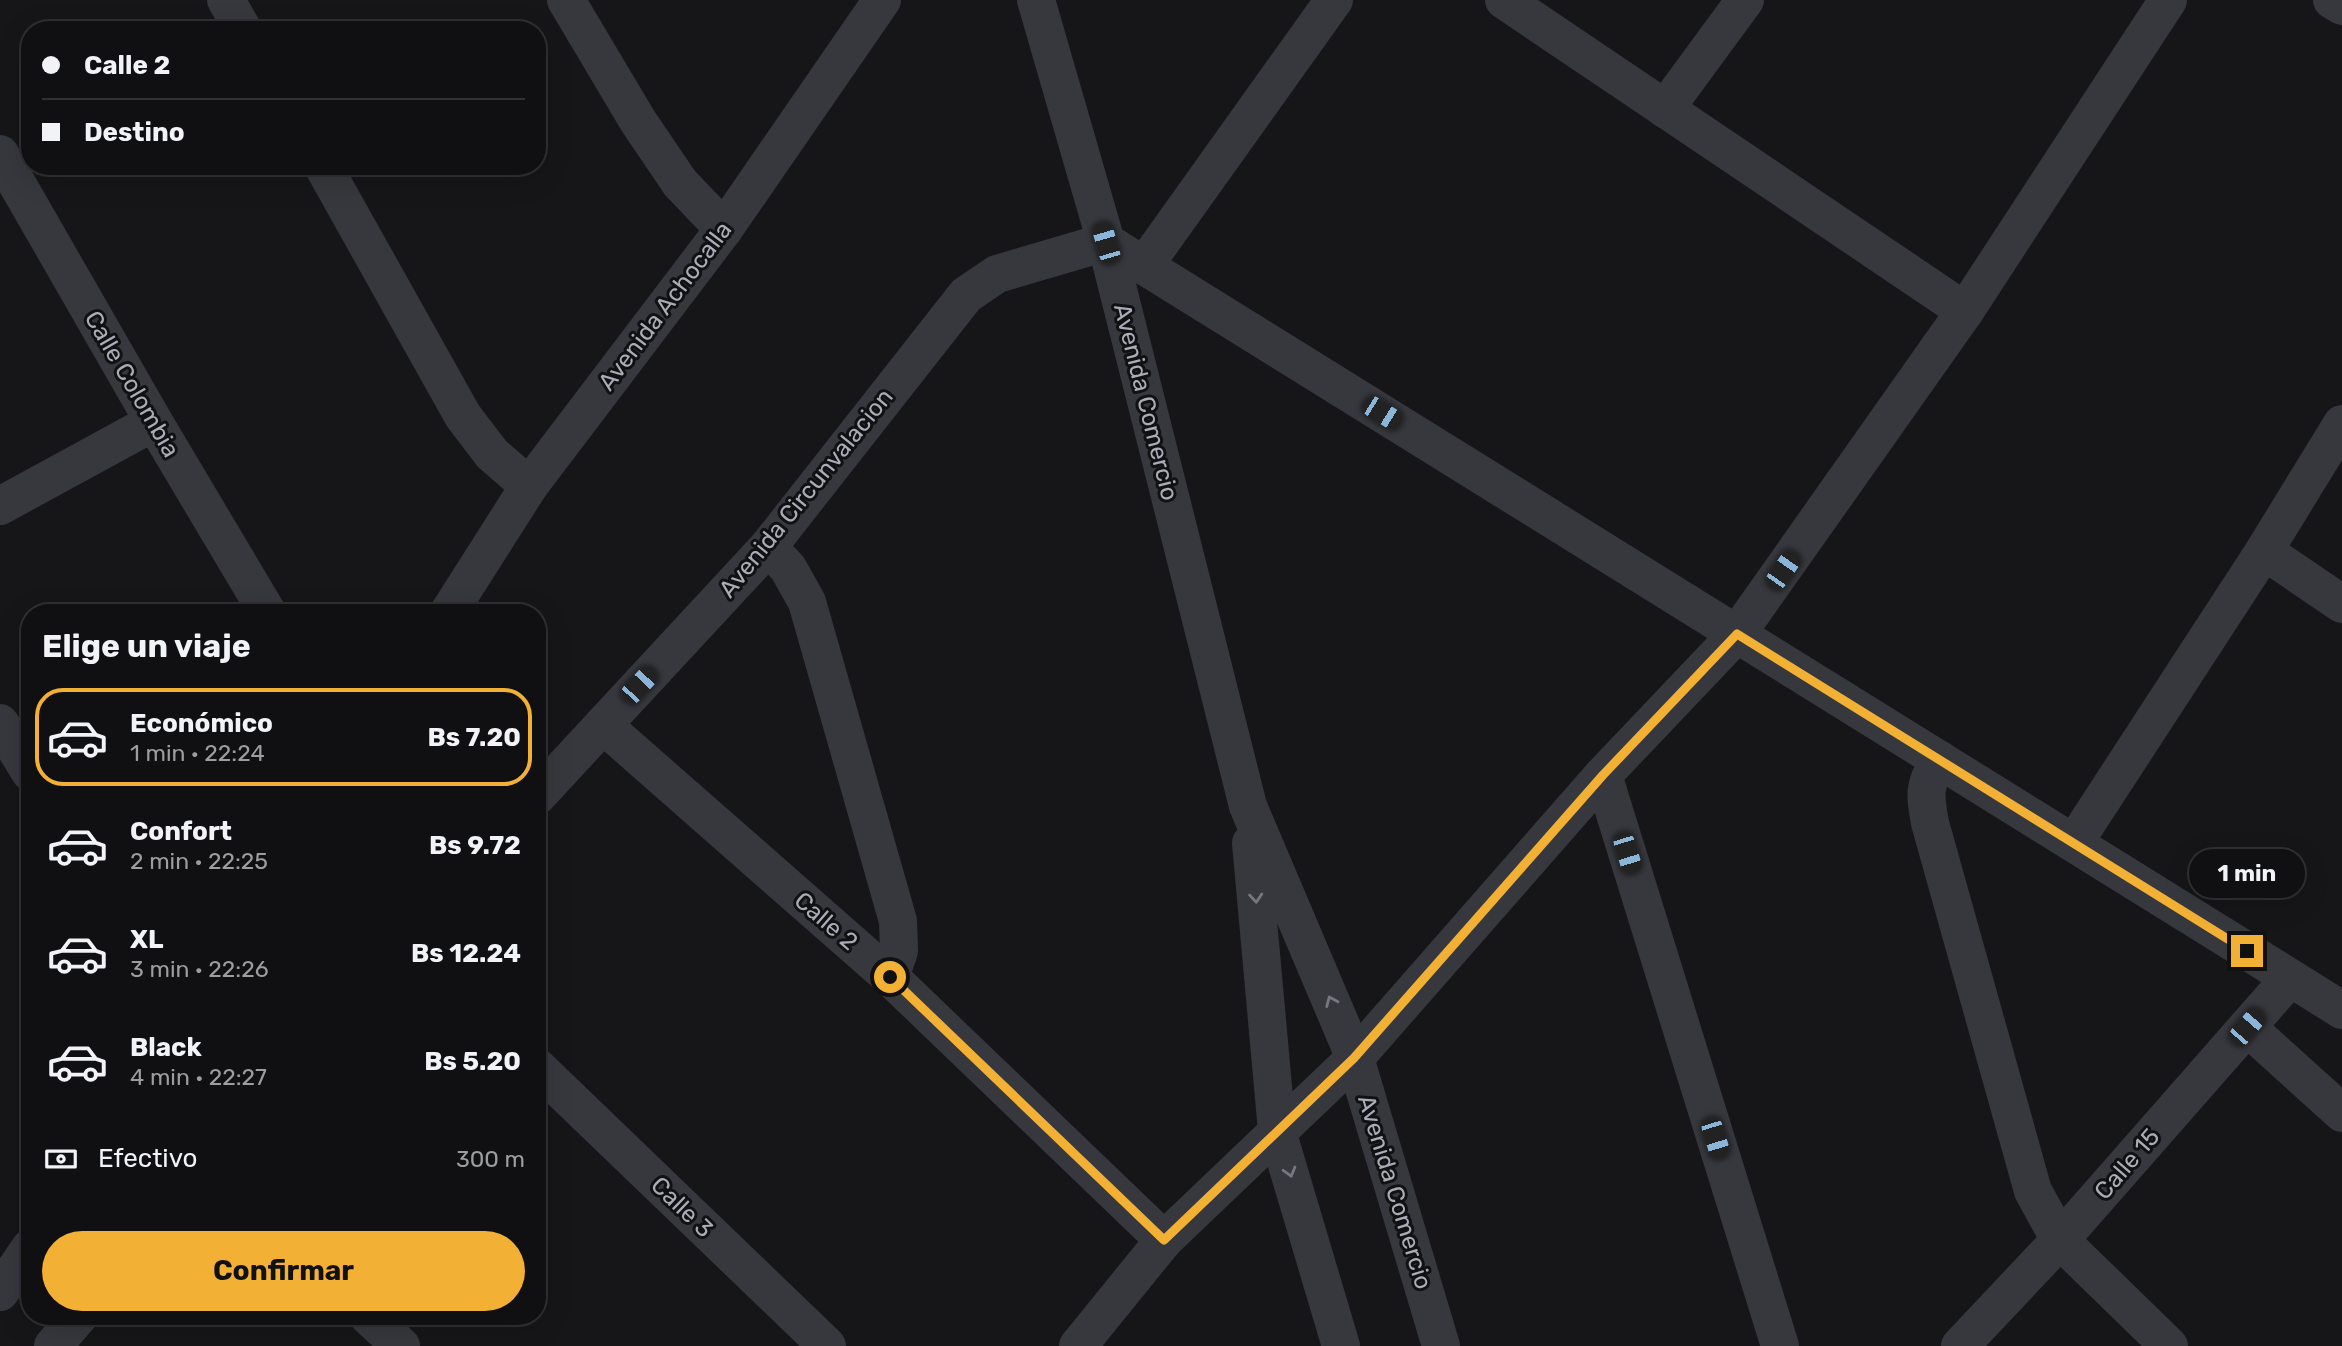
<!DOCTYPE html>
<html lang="es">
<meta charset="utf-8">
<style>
:root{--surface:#101012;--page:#19191b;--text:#f1f3f6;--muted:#9c9d9f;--line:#303032;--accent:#f2b134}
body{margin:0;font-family:Rubik,sans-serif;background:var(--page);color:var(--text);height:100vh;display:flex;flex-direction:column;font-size:26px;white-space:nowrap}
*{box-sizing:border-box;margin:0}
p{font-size:23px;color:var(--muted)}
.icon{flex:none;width:38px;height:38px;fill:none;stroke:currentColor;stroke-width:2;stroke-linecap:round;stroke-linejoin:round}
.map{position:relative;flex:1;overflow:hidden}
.sheet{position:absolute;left:21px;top:604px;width:525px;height:721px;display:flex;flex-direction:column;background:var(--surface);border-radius:28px;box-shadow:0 7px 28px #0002,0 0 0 2px var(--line)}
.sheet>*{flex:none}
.banner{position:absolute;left:21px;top:21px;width:525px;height:154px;border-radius:28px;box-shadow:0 7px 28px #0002,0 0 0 2px var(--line);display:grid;align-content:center;height:154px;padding:0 21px;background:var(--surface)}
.end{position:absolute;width:32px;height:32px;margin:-16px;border:9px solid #f2b134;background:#111;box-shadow:0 0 0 4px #111}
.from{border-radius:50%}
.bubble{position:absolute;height:49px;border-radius:24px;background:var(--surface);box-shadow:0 7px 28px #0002,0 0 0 2px var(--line);font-size:23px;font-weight:700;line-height:49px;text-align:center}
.car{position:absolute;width:21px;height:42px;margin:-21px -10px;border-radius:9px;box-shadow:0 0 5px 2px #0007;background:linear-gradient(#222 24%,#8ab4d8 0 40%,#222 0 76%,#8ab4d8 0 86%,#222 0)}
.banner b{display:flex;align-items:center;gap:24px;height:66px;font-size:26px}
.banner b+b{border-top:2px solid var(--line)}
.banner i{width:18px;height:18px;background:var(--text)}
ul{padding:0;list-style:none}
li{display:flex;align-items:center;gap:21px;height:98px;margin:0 14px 10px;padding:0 7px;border:4px solid transparent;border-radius:28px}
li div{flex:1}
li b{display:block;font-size:26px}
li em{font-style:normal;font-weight:700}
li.selected{border-color:var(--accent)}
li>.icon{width:63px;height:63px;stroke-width:1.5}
h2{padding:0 21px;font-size:32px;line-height:84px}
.pay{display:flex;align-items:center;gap:18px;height:77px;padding:0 21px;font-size:26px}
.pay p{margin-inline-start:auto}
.action{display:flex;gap:14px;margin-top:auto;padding:14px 21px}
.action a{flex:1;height:80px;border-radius:42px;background:var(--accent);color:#111;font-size:28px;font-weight:700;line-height:80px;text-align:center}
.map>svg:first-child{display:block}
</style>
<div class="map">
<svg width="2342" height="1346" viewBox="0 0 2342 1346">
<rect width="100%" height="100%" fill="#161618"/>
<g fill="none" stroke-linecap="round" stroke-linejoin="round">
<!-- minor -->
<g stroke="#37383d" stroke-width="38">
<path d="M 226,0 L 243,30"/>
<path d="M 566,0 L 638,121 L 680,183 L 724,229"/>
<path d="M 1036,0 L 1106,242 L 1248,806 L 1355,1058 L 1441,1346"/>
<path d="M 1504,0 L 1965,311"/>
<path d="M 2332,0 L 2342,6"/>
<path d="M 1665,109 L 1745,0"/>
<path d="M 0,154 L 154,422 L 267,612"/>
<path d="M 323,166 L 463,416 L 492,454 L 529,486"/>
<path d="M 1106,242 L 2342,1010"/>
<path d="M 1144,266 L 1334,0"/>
<path d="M 0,506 L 154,422"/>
<path d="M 768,547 L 788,568 L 807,602 L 898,921 L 899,951 L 890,977"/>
<path d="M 2264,551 L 2342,604"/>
<path d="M 449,612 L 529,486 L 724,229 L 882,0"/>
<path d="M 0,723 L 30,772"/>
<path d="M 603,725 L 890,977 L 1164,1240"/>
<path d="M 1940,760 C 1923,785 1925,795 1930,823 L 2033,1191 L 2060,1240 L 2169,1346"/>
<path d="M 1603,775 L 1780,1346"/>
<path d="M 537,796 L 768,547 L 966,295 L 997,274 L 1106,242"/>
<path d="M 1251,843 L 1277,1131 L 1341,1346"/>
<path d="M 2074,843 L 2264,551 L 2342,424"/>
<path d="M 2247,1027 L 2342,1113"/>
<path d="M 537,1067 L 827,1346"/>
<path d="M 0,1292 L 30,1248"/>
<path d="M 368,1316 L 401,1346"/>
<path d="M 53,1346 L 79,1316"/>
<path d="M 1078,1346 L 1164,1240 L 1355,1058 L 1603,775 L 1737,634 L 1965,311 L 2168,0"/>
<path d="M 1960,1346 L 2060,1240 L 2290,978"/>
</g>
</g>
<!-- one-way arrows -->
<defs><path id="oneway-chevron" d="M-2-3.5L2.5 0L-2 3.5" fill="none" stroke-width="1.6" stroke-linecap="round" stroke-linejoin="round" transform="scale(1.75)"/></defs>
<g stroke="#757881">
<use href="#oneway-chevron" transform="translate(1256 898) rotate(85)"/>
<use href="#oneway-chevron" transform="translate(1331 1001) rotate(-113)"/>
<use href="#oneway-chevron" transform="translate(1290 1172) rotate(74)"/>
</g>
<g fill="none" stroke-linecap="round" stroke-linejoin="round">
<!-- route -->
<path stroke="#f2b134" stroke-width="9" d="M 890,977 L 1164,1240 L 1354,1058 L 1603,775 L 1737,634 L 2247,951"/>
</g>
<g text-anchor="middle" stroke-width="6" stroke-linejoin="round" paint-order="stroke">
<!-- street labels -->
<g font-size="24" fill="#a8adb8" stroke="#111113">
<text transform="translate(665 306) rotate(-53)" y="8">Avenida Achocalla</text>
<text transform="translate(132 384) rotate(60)" y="8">Calle Colombia</text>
<text transform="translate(1146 402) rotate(76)" y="8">Avenida Comercio</text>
<text transform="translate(806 493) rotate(-51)" y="8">Avenida Circunvalacion</text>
<text transform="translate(826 921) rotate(41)" y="8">Calle 2</text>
<text transform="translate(2127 1164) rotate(-49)" y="8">Calle 15</text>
<text transform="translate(1395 1192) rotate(73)" y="8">Avenida Comercio</text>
<text transform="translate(682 1207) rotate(44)" y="8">Calle 3</text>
</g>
</g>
</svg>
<i class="end from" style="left:890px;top:977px"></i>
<i class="end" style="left:2247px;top:951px"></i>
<div class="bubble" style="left:2189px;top:849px;width:116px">1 min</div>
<i class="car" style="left:1106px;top:243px;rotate:344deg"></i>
<i class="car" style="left:1382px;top:413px;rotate:122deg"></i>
<i class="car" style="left:1783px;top:570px;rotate:35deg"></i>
<i class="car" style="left:639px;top:685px;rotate:43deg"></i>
<i class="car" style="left:1627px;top:853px;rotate:163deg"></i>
<i class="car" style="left:2247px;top:1027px;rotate:41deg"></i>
<i class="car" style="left:1715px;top:1138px;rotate:163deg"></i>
<div class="banner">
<b><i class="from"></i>Calle 2</b>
<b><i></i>Destino</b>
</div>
<section class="sheet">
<h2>Elige un viaje</h2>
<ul>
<li class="selected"><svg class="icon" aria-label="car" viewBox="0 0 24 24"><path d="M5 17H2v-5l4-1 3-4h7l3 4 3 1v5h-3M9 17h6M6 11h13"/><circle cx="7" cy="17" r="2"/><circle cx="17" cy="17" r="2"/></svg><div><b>Económico</b><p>1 min · 22:24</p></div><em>Bs 7.20</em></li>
<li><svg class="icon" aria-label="car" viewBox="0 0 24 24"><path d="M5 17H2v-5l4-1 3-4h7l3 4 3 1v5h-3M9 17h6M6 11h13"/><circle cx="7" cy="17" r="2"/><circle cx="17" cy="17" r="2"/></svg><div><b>Confort</b><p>2 min · 22:25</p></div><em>Bs 9.72</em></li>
<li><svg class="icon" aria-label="car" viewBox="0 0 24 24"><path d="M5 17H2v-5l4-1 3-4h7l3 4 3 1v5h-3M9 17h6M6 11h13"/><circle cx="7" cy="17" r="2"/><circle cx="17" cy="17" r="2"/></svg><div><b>XL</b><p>3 min · 22:26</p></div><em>Bs 12.24</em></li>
<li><svg class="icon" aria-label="car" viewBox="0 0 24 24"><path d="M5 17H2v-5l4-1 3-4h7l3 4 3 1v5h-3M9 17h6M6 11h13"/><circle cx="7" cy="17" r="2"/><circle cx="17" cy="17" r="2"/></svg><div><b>Black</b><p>4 min · 22:27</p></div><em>Bs 5.20</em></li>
</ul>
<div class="pay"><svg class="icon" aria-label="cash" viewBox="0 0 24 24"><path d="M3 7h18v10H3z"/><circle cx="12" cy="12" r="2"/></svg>Efectivo<p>300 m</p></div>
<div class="action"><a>Confirmar</a></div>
</section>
</div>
